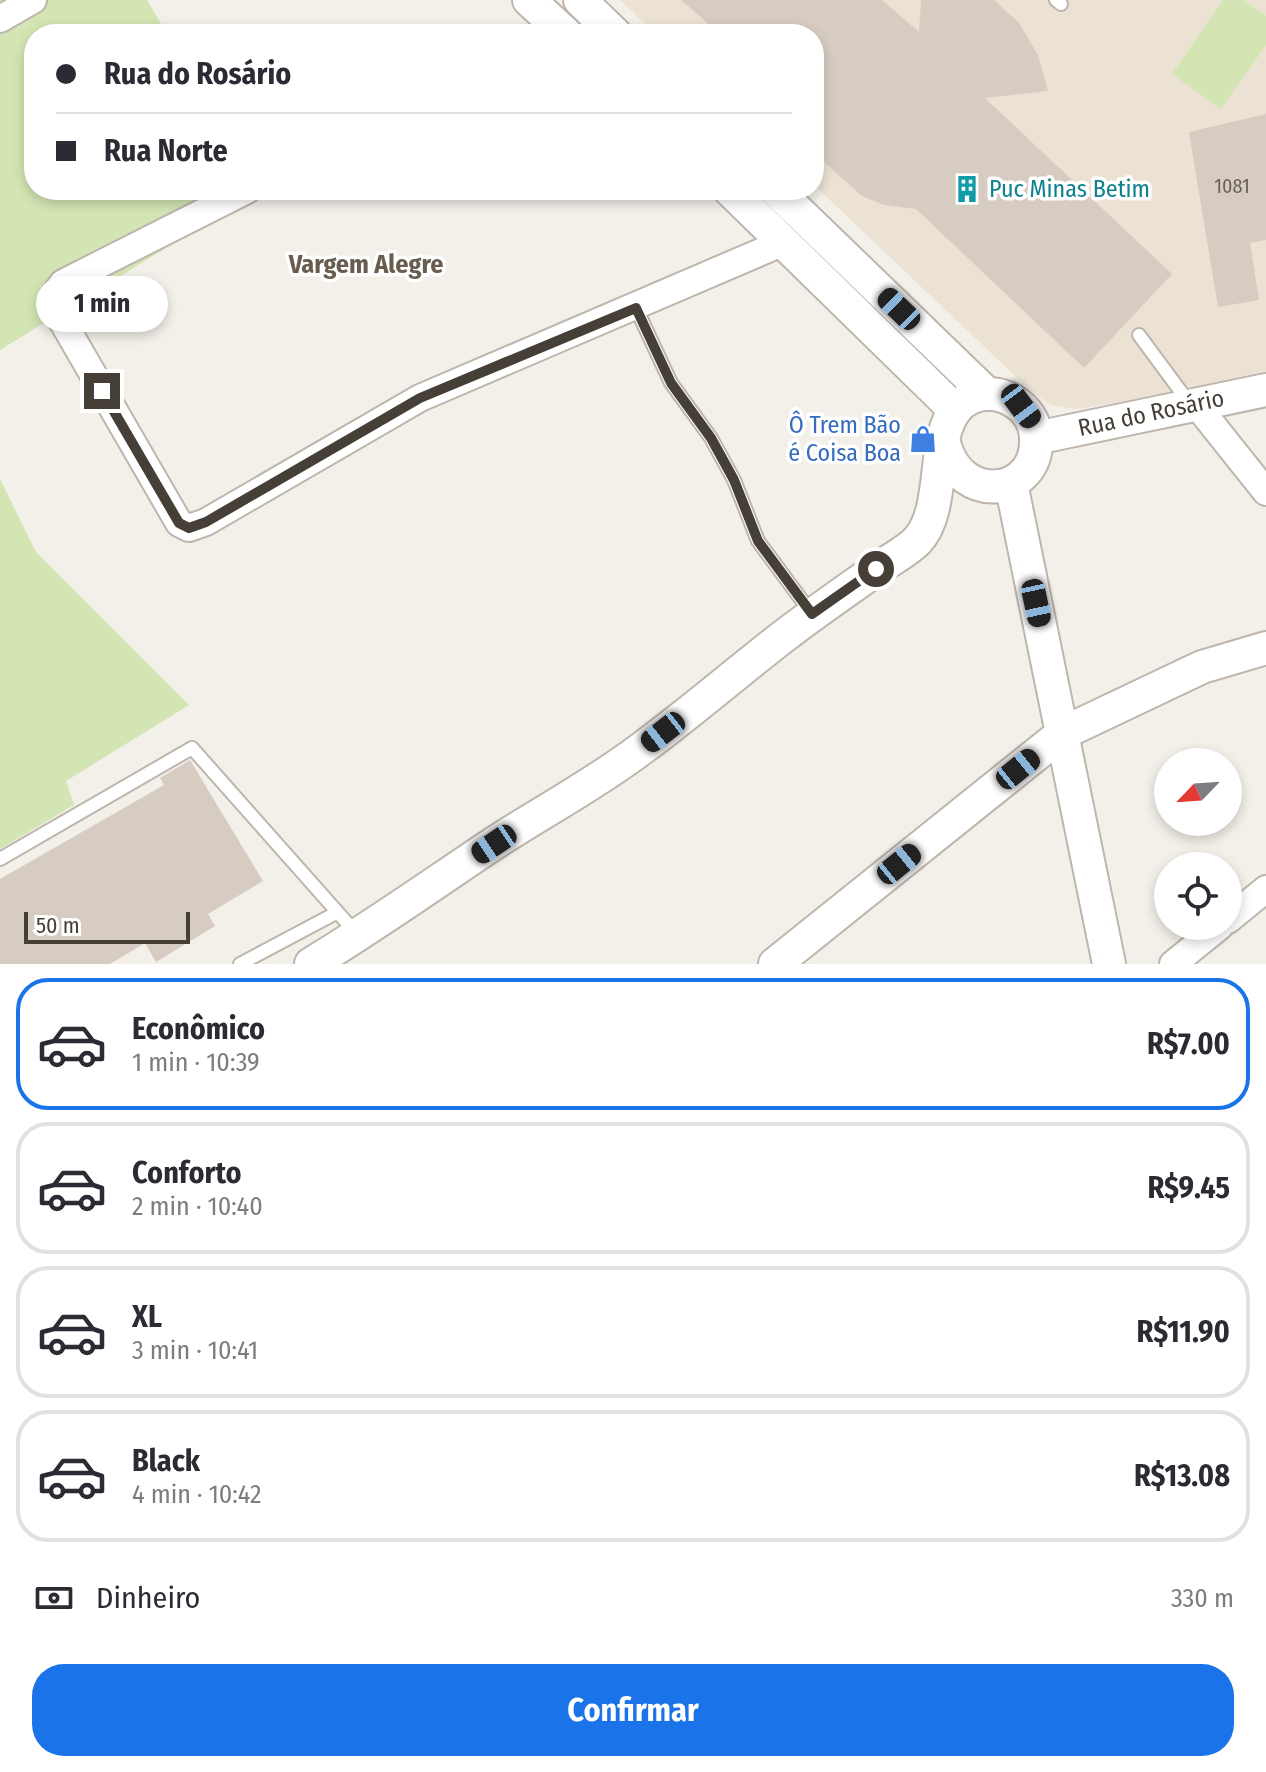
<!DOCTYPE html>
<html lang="pt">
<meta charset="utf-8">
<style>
:root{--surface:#fff;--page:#f7f7f7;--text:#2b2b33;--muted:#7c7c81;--line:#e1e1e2;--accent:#1a73e8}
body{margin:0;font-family:"Fira Sans Condensed",sans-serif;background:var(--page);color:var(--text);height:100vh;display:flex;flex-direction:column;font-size:30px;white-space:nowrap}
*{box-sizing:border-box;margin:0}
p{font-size:26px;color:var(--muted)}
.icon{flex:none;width:44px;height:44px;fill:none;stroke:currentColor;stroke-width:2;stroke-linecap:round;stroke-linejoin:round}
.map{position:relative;height:964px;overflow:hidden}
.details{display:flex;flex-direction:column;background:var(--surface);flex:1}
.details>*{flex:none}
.hud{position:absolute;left:24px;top:24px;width:800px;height:176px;border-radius:32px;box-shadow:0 4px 12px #0003;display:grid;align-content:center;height:176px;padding:0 32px;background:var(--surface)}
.needle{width:52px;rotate:245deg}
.tools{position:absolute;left:1154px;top:748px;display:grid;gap:16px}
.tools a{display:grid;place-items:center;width:88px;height:88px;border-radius:50%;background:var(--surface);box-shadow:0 4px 12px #0003;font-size:40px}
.scale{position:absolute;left:24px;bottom:20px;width:166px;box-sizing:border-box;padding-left:8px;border:4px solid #463f37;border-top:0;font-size:22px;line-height:28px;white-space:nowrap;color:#463f37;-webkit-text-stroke:6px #fff;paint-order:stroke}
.end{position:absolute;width:36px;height:36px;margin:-18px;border:10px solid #463f37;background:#fff;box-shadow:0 0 0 4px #fff}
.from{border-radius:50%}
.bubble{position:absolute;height:56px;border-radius:28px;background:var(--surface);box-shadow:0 4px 12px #0003;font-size:26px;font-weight:700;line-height:56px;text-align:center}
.car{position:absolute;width:24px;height:48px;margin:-24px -12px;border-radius:10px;box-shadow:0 0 6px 2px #0007;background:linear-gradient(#222 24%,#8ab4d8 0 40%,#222 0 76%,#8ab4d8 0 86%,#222 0)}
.hud b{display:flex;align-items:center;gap:28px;height:76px;font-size:30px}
.hud b+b{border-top:2px solid var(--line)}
.hud i{width:20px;height:20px;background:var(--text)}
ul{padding:14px 0 0;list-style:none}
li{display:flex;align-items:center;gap:24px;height:132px;margin:0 16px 12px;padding:0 16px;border:4px solid var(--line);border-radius:32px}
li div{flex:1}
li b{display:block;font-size:30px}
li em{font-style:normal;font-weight:700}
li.active{border-color:var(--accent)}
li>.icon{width:72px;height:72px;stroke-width:1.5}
.pay{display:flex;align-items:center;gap:20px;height:88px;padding:0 32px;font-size:30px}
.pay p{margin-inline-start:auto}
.cta{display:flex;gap:16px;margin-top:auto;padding:16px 32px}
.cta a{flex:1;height:92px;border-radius:32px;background:var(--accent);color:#fff;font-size:32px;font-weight:700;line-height:92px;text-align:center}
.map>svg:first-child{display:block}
</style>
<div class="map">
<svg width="1266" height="964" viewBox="0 0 1266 964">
<rect width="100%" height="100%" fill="#f3efe9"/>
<!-- education -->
<path fill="#ebe2d3" d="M 620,0 L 1266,0 L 1266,378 L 1076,409 L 1051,405 L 1032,392 L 814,185 L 814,34 L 656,34 Z"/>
<!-- green -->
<g fill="#d4e5b4">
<path d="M 0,0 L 147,0 L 167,34 L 34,34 L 34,190 L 226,190 L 205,224 L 0,350 Z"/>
<path d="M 1223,0 L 1243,0 L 1266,16 L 1266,45 L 1221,109 L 1172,74 Z"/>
<path d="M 0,479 L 36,552 L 189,705 L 66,781 L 74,805 L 0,849 Z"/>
</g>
<!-- building -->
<g fill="#d7ccc2">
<path d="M 681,0 L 882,0 L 919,32 L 921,0 L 994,0 L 1019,23 L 1038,55 L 1048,91 L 985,98 L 1172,274 L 1084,368 L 916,209 L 884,205 L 862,196 L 826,164 L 814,139 L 814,34 L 720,34 Z"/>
<path d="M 1266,114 L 1266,240 L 1250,243 L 1259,300 L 1218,307 L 1189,132 Z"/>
<path d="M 190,760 L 263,881 L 208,914 L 215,926 L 156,962 L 145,943 L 110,964 L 0,964 L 0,879 L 164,785 L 160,778 Z"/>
</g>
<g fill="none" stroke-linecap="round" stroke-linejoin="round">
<!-- service casing -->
<g stroke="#beb6ac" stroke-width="16">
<g id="service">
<path d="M 1056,0 L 1061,4"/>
<path d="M 636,308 L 671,383 L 711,438 L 734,480 L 758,541 L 812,614"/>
<path d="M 1139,335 L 1190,404"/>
<path d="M 0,859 L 192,748 L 356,933"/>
<path d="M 240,964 L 336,913"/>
</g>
</g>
<!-- minor casing -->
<g stroke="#beb6ac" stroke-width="30">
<g id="minor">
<path d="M 0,19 L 33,0"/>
<path d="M 247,190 L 63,283 L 54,295 L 57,312 L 179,523 L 189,528 L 206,522 L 420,398 L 784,242"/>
<path d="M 1195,403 L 1266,492"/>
<path d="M 1228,920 L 1266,889"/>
<path d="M 1173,964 L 1220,926"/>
</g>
</g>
<!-- tertiary casing -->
<g stroke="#beb6ac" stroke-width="36">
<g id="tertiary">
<path d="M 529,0 L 566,34"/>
<path d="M 580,0 L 615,34"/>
<path d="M 730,190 L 955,410"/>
<path d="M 776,190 L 987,394"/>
<path d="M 1036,438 L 1266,390"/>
<path d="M 1011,483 L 1109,964"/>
<path d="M 311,964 C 374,926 433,884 493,844 C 542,812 595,784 641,749 C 690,713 736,673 784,636 C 814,613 846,591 877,569 C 890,560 906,552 917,541 C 951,505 925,419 970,398 C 999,385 1035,406 1036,438 C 1039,496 960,507 944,443"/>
<path d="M 775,964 L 1063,733 L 1202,667 L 1266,648"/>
</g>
</g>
<!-- service -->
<use href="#service" stroke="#fff" stroke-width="12"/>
<!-- minor -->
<use href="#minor" stroke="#fff" stroke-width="26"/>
<!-- tertiary -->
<use href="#tertiary" stroke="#fff" stroke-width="32"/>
</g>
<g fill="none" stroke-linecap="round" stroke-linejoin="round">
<!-- route -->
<path stroke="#463f37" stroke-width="10" d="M 102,391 L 179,523 L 189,528 L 206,522 L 420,398 L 636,308 L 671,383 L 711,438 L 734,480 L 758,541 L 812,614 L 876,569"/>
</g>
<!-- icons -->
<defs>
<g id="building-bare" transform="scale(2.16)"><path d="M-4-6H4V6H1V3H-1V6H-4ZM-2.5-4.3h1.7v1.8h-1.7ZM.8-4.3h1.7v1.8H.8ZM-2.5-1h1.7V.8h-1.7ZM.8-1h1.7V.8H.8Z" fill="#0f9aa8" stroke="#fff" stroke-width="2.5" paint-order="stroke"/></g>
<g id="shop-bare" transform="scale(2.16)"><path d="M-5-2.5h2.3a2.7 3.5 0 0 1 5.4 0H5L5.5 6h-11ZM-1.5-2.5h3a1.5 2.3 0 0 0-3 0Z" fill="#3f7fe0" stroke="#fff" stroke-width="2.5" paint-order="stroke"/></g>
</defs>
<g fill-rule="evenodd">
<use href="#building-bare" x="967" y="189"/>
<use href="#shop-bare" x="923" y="439"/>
</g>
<g text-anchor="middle" stroke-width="7" stroke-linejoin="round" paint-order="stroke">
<!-- number labels -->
<g font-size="20" fill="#6a625a">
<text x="1232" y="193">1081</text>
</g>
<!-- culture labels -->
<g font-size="24" fill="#0d838f" stroke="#fff" text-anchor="start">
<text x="989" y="197">Puc Minas Betim</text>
</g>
<!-- street labels -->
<g font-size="24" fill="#463f37" stroke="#fff">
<text transform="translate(1151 413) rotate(-12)" y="8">Rua do Rosário</text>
</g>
<!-- shop labels -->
<g font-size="24" fill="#366cbe" stroke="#fff" text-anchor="end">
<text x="901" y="433">Ô Trem Bão<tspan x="901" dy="28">é Coisa Boa</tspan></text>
</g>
<!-- neighbourhood labels -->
<g font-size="26" font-weight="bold" fill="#685c4f" stroke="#fff">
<text x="366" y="273">Vargem Alegre</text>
</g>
</g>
</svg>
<div class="tools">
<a><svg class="needle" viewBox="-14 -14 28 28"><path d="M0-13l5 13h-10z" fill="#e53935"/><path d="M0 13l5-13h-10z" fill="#7c7c81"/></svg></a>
<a><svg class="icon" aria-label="locate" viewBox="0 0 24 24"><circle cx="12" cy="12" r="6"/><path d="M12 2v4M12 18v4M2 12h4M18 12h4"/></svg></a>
</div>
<div class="scale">50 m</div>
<i class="end from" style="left:876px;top:569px"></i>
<i class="end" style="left:102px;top:391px"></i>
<div class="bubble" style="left:36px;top:276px;width:132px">1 min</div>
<i class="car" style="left:899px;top:309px;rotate:314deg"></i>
<i class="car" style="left:1021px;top:406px;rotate:143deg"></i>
<i class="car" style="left:1036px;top:603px;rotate:168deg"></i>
<i class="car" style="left:663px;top:732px;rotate:232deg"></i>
<i class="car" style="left:1018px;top:769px;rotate:51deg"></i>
<i class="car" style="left:494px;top:844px;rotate:236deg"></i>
<i class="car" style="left:899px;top:864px;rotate:51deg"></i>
<div class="hud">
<b><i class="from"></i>Rua do Rosário</b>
<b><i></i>Rua Norte</b>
</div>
</div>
<section class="details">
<ul>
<li class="active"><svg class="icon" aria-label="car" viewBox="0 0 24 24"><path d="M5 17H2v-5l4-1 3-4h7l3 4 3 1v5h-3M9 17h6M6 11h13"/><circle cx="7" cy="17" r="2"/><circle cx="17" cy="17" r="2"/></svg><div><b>Econômico</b><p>1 min · 10:39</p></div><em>R$7.00</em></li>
<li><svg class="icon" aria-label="car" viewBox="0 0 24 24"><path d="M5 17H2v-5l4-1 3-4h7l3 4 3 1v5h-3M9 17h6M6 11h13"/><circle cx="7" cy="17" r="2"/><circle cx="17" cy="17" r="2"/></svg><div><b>Conforto</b><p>2 min · 10:40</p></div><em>R$9.45</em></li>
<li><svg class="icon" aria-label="car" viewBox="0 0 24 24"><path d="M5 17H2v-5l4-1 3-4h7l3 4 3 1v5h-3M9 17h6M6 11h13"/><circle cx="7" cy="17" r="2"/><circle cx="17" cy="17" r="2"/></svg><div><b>XL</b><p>3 min · 10:41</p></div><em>R$11.90</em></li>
<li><svg class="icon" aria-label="car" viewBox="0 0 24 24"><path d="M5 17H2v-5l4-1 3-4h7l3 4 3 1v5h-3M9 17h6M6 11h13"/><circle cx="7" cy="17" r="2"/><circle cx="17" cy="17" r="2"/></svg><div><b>Black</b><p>4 min · 10:42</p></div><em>R$13.08</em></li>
</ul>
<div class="pay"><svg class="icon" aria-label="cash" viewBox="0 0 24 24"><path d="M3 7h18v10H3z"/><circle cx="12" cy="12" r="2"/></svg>Dinheiro<p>330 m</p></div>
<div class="cta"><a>Confirmar</a></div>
</section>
